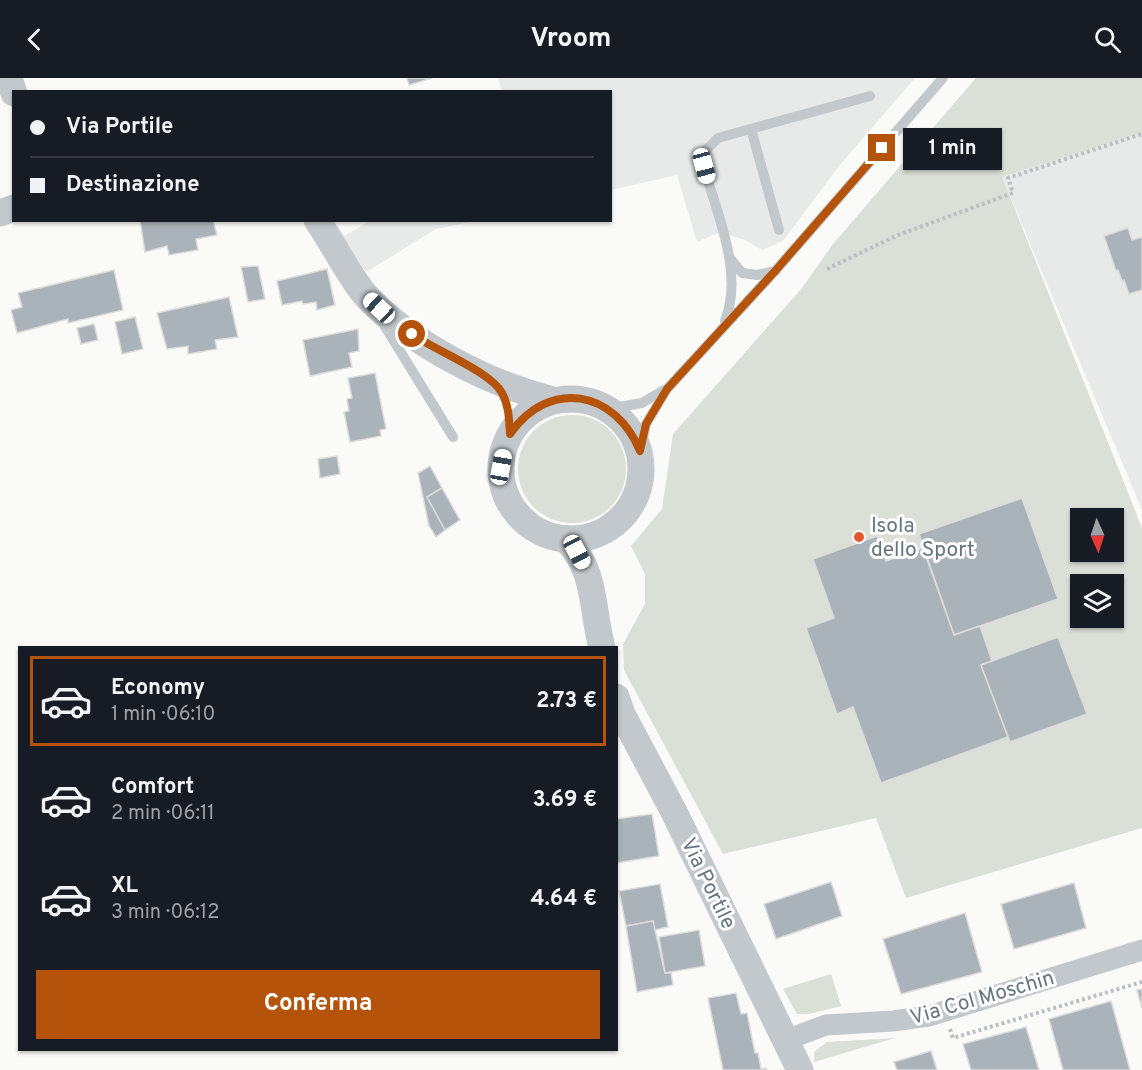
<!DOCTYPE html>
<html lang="it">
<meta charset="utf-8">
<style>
:root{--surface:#171b24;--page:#242831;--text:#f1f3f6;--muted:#9ea1a6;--line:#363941;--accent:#b45309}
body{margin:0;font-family:Overpass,sans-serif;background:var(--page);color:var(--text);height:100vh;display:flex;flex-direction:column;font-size:22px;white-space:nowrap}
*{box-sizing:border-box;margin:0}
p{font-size:20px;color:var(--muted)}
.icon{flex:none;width:33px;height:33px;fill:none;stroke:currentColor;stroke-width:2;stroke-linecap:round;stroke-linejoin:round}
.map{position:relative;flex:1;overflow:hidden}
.panel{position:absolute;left:18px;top:568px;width:600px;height:405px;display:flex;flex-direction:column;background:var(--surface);border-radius:0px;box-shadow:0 2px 4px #0004}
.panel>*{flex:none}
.guide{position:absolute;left:12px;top:12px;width:600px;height:132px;border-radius:0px;box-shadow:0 2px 4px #0004;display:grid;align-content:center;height:132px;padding:0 18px;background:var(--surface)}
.needle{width:39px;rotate:177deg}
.fabs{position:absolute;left:1070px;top:430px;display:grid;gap:12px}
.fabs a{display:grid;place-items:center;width:54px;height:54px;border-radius:0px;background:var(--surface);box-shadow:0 2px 4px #0004;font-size:30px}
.end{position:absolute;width:27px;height:27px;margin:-14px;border:8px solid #b45309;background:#fff;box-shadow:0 0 0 3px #fff}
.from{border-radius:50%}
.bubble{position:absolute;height:42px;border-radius:0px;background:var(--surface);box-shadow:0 2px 4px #0004;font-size:20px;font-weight:700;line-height:42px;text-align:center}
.car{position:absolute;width:18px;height:36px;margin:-18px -9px;border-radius:8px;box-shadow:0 0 4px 2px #0007;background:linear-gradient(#fff 24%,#345 0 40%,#fff 0 76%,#345 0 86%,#fff 0)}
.guide b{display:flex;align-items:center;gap:21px;height:57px;font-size:22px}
.guide b+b{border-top:2px solid var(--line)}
.guide i{width:15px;height:15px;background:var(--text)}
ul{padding:10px 0 0;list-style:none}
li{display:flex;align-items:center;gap:18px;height:90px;margin:0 12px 9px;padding:0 6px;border:3px solid transparent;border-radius:0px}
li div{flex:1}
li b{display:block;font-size:22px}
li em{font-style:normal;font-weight:700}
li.selected{border-color:var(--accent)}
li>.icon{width:54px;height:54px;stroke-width:1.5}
.primary-button{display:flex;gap:12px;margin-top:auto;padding:12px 18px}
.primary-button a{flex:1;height:69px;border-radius:0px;background:var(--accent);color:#fff;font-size:24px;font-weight:700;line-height:69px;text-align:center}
header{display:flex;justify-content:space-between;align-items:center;height:78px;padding:0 18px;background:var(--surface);font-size:27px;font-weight:700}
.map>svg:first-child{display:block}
</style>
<header><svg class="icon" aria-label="back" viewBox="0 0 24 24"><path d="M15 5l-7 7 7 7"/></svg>Vroom<svg class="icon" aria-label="search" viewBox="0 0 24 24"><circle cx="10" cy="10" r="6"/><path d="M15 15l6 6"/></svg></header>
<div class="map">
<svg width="1142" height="992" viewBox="0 0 1142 992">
<rect width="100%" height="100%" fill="#fafaf8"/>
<!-- built -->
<g fill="#e8e9e9">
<path d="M 498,0 L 915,0 L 839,88 L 783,163 L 762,172 L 745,162 L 720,154 L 697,164 L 677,97 L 611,112 L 610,14 L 502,13 Z"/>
<path d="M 1142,55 L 1142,432 L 1002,99 Z"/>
<path d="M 370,143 L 475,143 L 436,151 L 366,194 L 342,159 Z"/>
</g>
<!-- green -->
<g fill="#dadfd7" fill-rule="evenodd">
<path d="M 976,0 L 1142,0 L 1142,55 L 1002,99 L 1142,450 L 1142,750 L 906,820 L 876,740 L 723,776 L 624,592 L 623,566 L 645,526 L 645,496 L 631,468 L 662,431 L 673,356 L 802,210 L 833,166 ZM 1080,441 L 1113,441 L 1113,474 L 1080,474 ZM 1080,507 L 1113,507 L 1113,540 L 1080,540 Z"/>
<circle cx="572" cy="391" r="54"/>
<path d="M 831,896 L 841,928 L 809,936 L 797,936 L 783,911 Z"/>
<path d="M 895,960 L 814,984 L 814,974 L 827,964 Z"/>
</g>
<!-- building -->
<g fill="#aab3b9" stroke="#dcdcda" stroke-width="1.5">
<path d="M 407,0 L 432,0 L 409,7 Z"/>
<path d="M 140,142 L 213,142 L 217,157 L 196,161 L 198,172 L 169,177 L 167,168 L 145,174 Z"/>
<path d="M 1128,150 L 1132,162 L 1142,159 L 1142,212 L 1129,216 L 1124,202 L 1122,203 L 1118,192 L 1116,193 L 1104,158 Z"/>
<path d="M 258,188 L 265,221 L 248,224 L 241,189 Z"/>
<path d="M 327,191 L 335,227 L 317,232 L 316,224 L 303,226 L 302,223 L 282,227 L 277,203 Z"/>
<path d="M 114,192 L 123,232 L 68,245 L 68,241 L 17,255 L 11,232 L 22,229 L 18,215 Z"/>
<path d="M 229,219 L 238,259 L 215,262 L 217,271 L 188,276 L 188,268 L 167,271 L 157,235 Z"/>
<path d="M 135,239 L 143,271 L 122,276 L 115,244 Z"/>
<path d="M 94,246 L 98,262 L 81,266 L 77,250 Z"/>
<path d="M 358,251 L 359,273 L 349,275 L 352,289 L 310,298 L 303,262 Z"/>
<path d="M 375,295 L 386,351 L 380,352 L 381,358 L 350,364 L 344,334 L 349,333 L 347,321 L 352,320 L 348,300 Z"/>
<path d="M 337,378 L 340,396 L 320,400 L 318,381 Z"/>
<path d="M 430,388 L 442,410 L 427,419 L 445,452 L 436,459 L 429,448 L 418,395 Z"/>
<path d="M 442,410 L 460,442 L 445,452 L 427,419 Z"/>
<path d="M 1022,420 L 1058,521 L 954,557 L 919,456 Z"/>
<path d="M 877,458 L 886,483 L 923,470 L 954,557 L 980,548 L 992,583 L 981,587 L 1008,659 L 881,705 L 853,629 L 837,636 L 806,550 L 834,540 L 813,481 Z"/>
<path d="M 1058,559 L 1087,636 L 1010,664 L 981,587 Z"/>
<path d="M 652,736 L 659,778 L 616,785 L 616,741 Z"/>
<path d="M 831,804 L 842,838 L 776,861 L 764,826 Z"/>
<path d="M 1074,805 L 1086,850 L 1014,871 L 1001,826 Z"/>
<path d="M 660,806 L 668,849 L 654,852 L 653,843 L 626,848 L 619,813 Z"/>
<path d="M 965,835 L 982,894 L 901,916 L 883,861 Z"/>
<path d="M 653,843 L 665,895 L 671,895 L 673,907 L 637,914 L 626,848 Z"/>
<path d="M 699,852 L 705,888 L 665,895 L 659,859 Z"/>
<path d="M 1142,911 L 1142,930 L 1137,912 Z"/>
<path d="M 736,915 L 741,936 L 747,935 L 755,975 L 758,975 L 761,991 L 766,990 L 767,992 L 723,992 L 708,920 Z"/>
<path d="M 1111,923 L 1130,992 L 1063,992 L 1049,941 Z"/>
<path d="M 1026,949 L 1039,992 L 971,992 L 963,966 Z"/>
<path d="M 931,973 L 937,992 L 897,992 L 894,984 Z"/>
</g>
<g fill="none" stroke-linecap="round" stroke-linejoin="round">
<!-- path -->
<g stroke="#bbbfc2" stroke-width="4" stroke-dasharray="3 3" stroke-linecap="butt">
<path d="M 827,191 L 898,157 L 1013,115 L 1008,100 L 1142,56"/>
<path d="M 950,951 L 953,960 L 1142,904"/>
</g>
<!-- service -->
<g stroke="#c3c8cc" stroke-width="10">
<path d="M 751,51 L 779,152"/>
<path d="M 730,180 L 742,195 L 757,197 L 776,193"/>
<path d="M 725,243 C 744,194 717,137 704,89 L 706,72 L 718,60 L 870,18"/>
<path d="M 384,247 L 453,359"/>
<path d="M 608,331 L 642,325 L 664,312"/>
<path d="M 640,373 L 646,346 L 667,311 L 776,192 L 943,0"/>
</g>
<!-- minor -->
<path stroke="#c3c8cc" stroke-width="21" d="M 786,962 L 826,947 L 893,943 L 929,938 L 1142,872"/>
<!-- tertiary -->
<g stroke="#c3c8cc" stroke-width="27">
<path d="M 9,0 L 14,15"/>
<path d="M 0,135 L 14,130"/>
<path d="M 317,142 C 333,165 350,200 367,219 C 413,267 489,306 553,322"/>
<circle cx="571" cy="391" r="70"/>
<path d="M 566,461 C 597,495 591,528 602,570"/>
<path d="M 616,619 L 622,636 L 674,734 L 800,992"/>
</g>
</g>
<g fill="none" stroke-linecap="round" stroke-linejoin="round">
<!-- route -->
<path stroke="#b45309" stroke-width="8" d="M 412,256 C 434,272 490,293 502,315 C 509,328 509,341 510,356 C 549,300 615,312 640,373 L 646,346 L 667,311 L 776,192 L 882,70"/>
</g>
<!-- markers -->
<circle fill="#e4572e" stroke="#fff" stroke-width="2" cx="859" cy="459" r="6"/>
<g text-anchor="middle" stroke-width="6" stroke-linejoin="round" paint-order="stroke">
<!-- poi labels -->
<g font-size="21" fill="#657683" stroke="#fff" text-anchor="start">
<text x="871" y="454">Isola<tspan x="871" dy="24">dello Sport</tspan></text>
</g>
<!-- street labels -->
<g font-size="21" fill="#657683" stroke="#fff">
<text transform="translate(709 805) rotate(64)" y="7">Via Portile</text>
<text transform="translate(982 919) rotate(-16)" y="7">Via Col Moschin</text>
</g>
</g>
</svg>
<div class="fabs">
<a><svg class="needle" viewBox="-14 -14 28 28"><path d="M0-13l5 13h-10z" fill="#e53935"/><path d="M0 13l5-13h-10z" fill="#9ea1a6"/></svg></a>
<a><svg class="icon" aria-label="layers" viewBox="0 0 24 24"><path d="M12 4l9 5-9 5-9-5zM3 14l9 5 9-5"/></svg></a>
</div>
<i class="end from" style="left:412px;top:256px"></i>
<i class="end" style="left:882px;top:70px"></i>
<div class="bubble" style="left:903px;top:50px;width:99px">1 min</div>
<i class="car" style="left:704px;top:88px;rotate:165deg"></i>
<i class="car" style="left:379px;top:230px;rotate:313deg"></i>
<i class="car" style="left:501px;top:389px;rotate:10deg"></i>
<i class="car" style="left:577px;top:474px;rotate:152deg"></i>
<div class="guide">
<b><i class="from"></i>Via Portile</b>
<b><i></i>Destinazione</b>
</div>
<section class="panel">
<ul>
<li class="selected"><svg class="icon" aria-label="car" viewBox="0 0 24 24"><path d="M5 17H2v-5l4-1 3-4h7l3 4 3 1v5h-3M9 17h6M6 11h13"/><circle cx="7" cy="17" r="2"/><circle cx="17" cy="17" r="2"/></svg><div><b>Economy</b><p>1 min · 06:10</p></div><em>2.73 €</em></li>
<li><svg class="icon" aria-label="car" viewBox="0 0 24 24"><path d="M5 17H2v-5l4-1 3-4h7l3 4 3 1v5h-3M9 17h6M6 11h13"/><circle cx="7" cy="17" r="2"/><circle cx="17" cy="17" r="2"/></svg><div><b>Comfort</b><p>2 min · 06:11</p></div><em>3.69 €</em></li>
<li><svg class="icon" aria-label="car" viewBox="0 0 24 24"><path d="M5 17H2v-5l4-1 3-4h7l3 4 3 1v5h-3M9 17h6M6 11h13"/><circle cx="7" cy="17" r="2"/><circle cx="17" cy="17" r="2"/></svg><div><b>XL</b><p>3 min · 06:12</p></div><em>4.64 €</em></li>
</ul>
<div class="primary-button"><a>Conferma</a></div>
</section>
</div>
